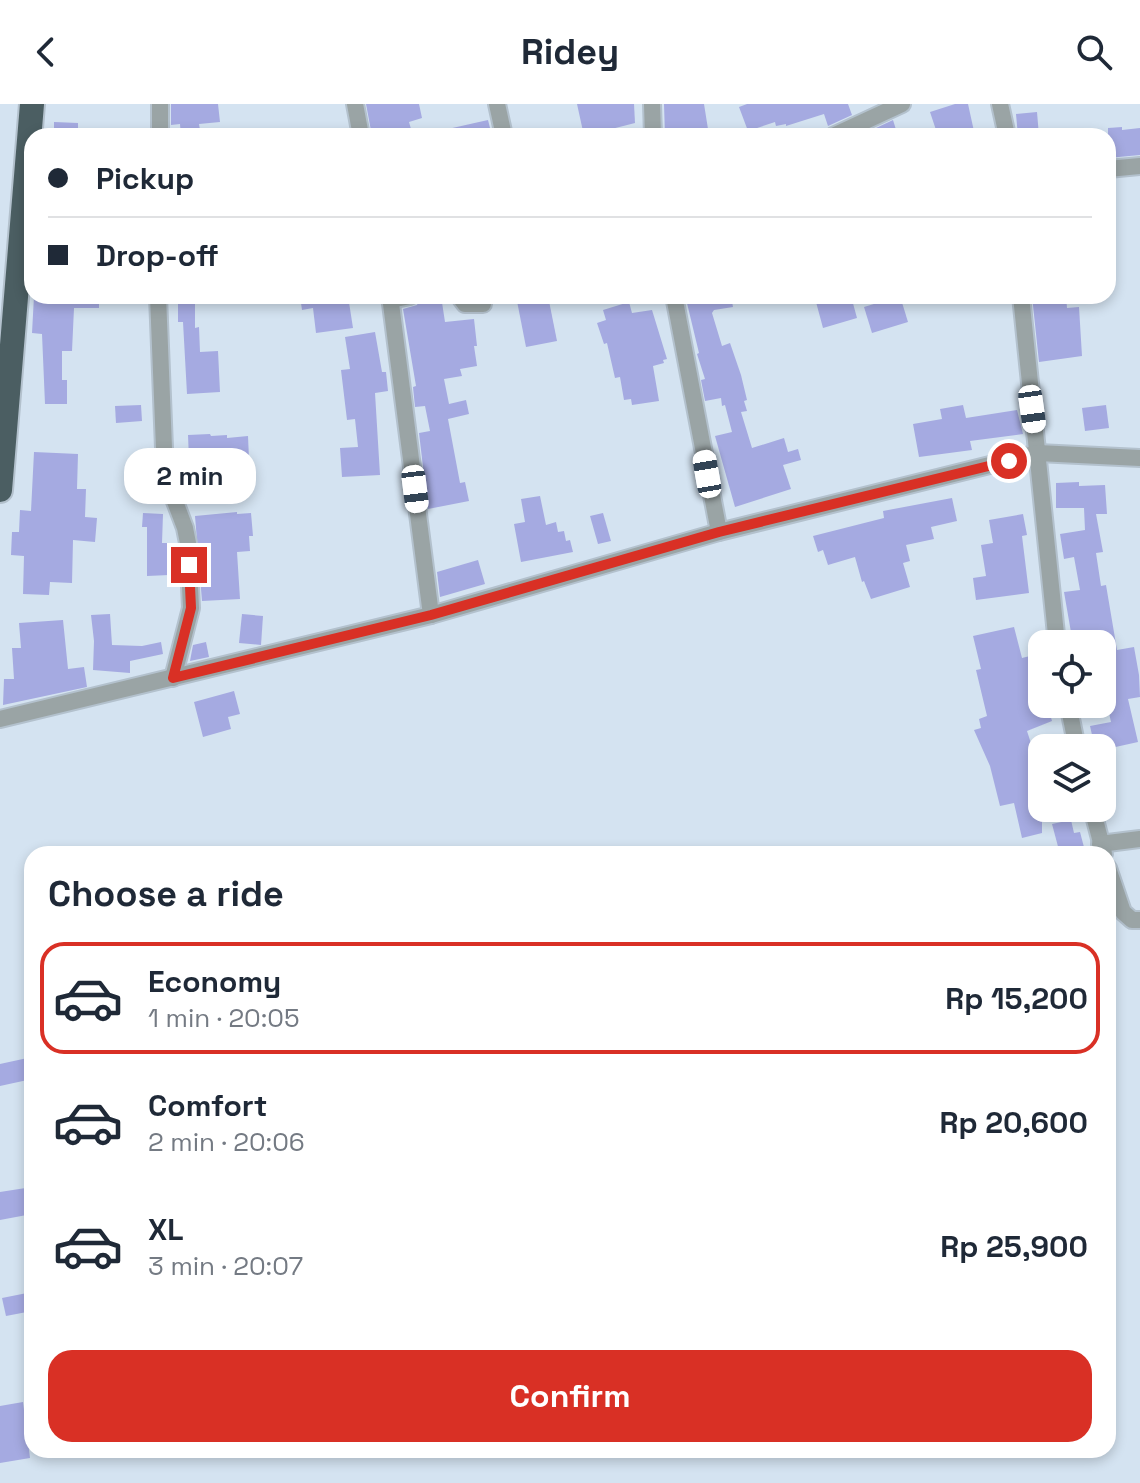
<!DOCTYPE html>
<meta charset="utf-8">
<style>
:root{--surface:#fff;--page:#f2f2f3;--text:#1f2937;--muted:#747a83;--line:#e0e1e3;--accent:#d93025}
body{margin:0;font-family:"Space Grotesk",sans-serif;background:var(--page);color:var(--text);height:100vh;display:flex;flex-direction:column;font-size:30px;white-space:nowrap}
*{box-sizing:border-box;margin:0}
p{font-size:26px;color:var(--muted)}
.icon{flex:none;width:44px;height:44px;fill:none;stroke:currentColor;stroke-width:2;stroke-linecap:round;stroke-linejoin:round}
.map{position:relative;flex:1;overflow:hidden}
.sheet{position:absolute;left:24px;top:742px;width:1092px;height:612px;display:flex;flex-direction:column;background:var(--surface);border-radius:24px;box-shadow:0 4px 12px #0003}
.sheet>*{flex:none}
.top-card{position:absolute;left:24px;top:24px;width:1092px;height:176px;border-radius:24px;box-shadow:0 4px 12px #0003;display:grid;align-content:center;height:176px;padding:0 24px;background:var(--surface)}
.buttons{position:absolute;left:1028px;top:526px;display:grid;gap:16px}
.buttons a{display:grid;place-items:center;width:88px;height:88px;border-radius:16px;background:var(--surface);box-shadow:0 4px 12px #0003;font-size:40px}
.end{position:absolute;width:36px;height:36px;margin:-18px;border:10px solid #d93025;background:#fff;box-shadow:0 0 0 4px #fff}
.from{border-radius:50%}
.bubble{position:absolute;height:56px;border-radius:24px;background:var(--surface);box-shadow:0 4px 12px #0003;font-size:26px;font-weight:700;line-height:56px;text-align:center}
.car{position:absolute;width:24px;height:48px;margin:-24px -12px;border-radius:10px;box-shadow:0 0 6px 2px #0007;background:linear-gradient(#fff 24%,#345 0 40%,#fff 0 76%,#345 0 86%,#fff 0)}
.top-card b{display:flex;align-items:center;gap:28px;height:76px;font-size:30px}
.top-card b+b{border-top:2px solid var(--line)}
.top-card i{width:20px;height:20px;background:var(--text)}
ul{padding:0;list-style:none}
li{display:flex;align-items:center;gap:24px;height:112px;margin:0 16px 12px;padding:0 8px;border:4px solid transparent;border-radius:24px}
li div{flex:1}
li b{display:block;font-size:30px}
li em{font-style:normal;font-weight:700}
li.on{border-color:var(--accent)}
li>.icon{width:72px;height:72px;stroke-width:1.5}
h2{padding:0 24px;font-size:36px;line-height:96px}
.button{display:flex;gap:16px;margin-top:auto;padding:16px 24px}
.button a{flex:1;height:92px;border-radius:24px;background:var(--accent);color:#fff;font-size:32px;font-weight:700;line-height:92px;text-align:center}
header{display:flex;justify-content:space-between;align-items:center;height:104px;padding:0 24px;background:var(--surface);font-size:36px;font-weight:700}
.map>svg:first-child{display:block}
</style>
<header><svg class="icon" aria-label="back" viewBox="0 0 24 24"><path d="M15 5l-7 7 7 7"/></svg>Ridey<svg class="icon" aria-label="search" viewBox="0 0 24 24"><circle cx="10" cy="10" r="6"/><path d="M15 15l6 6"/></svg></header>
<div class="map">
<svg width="1140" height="1379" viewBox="0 0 1140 1379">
<rect width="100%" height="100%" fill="#d4e3f1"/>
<!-- building -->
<g fill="#a5aae1">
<path d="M 171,0 L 218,0 L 220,18 L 199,20 L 201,32 L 181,32 L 180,20 L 171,21 Z"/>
<path d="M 366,0 L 419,0 L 422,14 L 409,18 L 413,32 L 372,32 Z"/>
<path d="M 577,0 L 634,0 L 635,19 L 584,32 Z"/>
<path d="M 664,0 L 704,0 L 708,25 L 693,28 L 694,32 L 665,32 Z"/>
<path d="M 747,0 L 848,0 L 852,11 L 828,22 L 824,10 L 786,22 L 786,20 L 776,22 L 775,18 L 748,27 L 739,3 Z"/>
<path d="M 955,0 L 968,0 L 975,32 L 938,32 L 930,8 Z"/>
<path d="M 1037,8 L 1039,32 L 1018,32 L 1016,10 Z"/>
<path d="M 488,16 L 492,32 L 440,32 L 439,27 Z"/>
<path d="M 893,16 L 898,32 L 859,32 Z"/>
<path d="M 54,18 L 78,19 L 78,31 L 54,31 Z"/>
<path d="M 1122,23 L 1122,26 L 1140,24 L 1140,51 L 1108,54 L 1108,24 Z"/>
<path d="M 34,192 L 99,192 L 99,204 L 74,204 L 72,247 L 62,247 L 62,276 L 67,276 L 67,300 L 45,300 L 42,230 L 32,229 Z"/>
<path d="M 300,192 L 348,192 L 353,224 L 316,229 L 313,204 L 302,206 Z"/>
<path d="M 421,192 L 441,192 L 445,218 L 474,215 L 477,242 L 474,242 L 477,262 L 460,265 L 462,272 L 444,275 L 449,300 L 466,296 L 469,310 L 448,315 L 460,379 L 465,378 L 469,397 L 428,405 L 419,329 L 430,327 L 425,302 L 415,303 L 413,283 L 416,282 L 403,205 L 417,201 Z"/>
<path d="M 516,192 L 548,192 L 557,237 L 526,243 Z"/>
<path d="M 701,192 L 731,192 L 733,203 L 714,206 L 712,209 L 722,242 L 730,239 L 741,271 L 747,296 L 744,297 L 747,307 L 741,308 L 752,344 L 784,334 L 788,348 L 798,345 L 801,356 L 783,361 L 791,385 L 735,403 L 715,332 L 732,328 L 725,301 L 722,302 L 721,294 L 705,297 L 701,276 L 705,275 L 697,250 L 699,249 L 686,195 Z"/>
<path d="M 851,192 L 857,214 L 823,224 L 816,198 L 830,194 L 831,198 Z"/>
<path d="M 900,192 L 908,218 L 872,229 L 864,203 Z"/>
<path d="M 1032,192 L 1066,192 L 1067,204 L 1079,203 L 1082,252 L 1039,258 Z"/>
<path d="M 178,193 L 195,194 L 195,224 L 199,223 L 200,248 L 218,247 L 220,288 L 187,290 L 183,218 L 178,218 Z"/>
<path d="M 629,198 L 632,209 L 652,206 L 667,255 L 663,256 L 664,259 L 653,262 L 659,297 L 632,301 L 631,295 L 624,296 L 620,273 L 615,274 L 607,239 L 604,240 L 597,219 L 606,216 L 603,206 Z"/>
<path d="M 375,228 L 382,268 L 386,268 L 388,287 L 375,289 L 380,371 L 342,373 L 340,344 L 358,343 L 355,315 L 347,316 L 341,266 L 350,265 L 345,233 Z"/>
<path d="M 141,301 L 142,317 L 116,319 L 115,302 Z"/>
<path d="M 963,301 L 966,314 L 1017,306 L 1023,330 L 970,337 L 972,346 L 919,353 L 913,320 L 942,315 L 940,305 Z"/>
<path d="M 1106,301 L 1109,324 L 1085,327 L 1082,304 Z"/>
<path d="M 210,330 L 211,332 L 227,331 L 227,334 L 248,332 L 249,355 L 189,355 L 188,331 Z"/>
<path d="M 34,348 L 78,350 L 77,385 L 86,385 L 85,413 L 97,414 L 95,438 L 73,436 L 72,479 L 50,478 L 49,491 L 23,490 L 24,452 L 11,451 L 12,428 L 19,428 L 20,406 L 31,407 Z"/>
<path d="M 1079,378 L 1079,382 L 1105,381 L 1107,410 L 1096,410 L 1103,448 L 1096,449 L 1101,482 L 1106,481 L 1117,546 L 1134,543 L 1139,571 L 1140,593 L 1128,595 L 1138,638 L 1102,646 L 1095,644 L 1090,622 L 1111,618 L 1102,577 L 1102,529 L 1072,534 L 1064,488 L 1080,486 L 1074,453 L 1064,455 L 1060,430 L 1085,426 L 1084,404 L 1056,404 L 1056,379 Z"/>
<path d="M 540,392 L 546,421 L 556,418 L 558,428 L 564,427 L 566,437 L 570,436 L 573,448 L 521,458 L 514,420 L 525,418 L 521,395 Z"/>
<path d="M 952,394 L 957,417 L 931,423 L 934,435 L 906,441 L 910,457 L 903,459 L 910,483 L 871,495 L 864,477 L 862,478 L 855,453 L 828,461 L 823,446 L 818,448 L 813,432 L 884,414 L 883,407 Z"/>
<path d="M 237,408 L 237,410 L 251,409 L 253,432 L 249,432 L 250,447 L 237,448 L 240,495 L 202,497 L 195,412 Z"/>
<path d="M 143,409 L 163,410 L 162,439 L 169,439 L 169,471 L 147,472 L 147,423 L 142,423 Z"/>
<path d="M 603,409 L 611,437 L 598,440 L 590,412 Z"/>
<path d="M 1023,410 L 1027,431 L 1022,432 L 1029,489 L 976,496 L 973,474 L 986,472 L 981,441 L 993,439 L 989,416 Z"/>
<path d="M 478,456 L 485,480 L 440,493 L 437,468 Z"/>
<path d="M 110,510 L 112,541 L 142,542 L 161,538 L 163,550 L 130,557 L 130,569 L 93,566 L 94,537 L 91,511 Z"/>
<path d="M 242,510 L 263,512 L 261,541 L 239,539 Z"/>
<path d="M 63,516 L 68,565 L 84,563 L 87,583 L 3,601 L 4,575 L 14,575 L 12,544 L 21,544 L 19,519 Z"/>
<path d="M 1014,523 L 1022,554 L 1034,551 L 1042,582 L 1042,600 L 1047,600 L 1052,617 L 1027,627 L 1038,661 L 1042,660 L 1042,729 L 1022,734 L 1014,699 L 1000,702 L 990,662 L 974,626 L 981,624 L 979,615 L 987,612 L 976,566 L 981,565 L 973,532 Z"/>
<path d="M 206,538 L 209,553 L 190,557 L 193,541 Z"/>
<path d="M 234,587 L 240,610 L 228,613 L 231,625 L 203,633 L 194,598 Z"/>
<path d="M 1071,716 L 1074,729 L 1080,728 L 1085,747 L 1060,750 L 1052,720 Z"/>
<path d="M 32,953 L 32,975 L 0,982 L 0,960 Z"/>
<path d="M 32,1083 L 32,1110 L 0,1116 L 0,1088 Z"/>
<path d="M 32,1188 L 32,1207 L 6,1212 L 2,1194 Z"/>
<path d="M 23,1298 L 30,1354 L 0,1359 L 0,1302 Z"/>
</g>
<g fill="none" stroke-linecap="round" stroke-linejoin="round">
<!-- minor casing -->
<g stroke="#b3c1cd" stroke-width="20">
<g id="minor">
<path d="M 355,0 L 361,32"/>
<path d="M 497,0 L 504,32"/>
<path d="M 652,0 L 653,32"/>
<path d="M 1000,0 L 1007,32"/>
<path d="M 160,32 L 160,0"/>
<path d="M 833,32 L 902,0"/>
<path d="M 1108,65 L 1140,62"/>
<path d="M 158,192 L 164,344 L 168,379 L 185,424 L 188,439 L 191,504 L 173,574"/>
<path d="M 390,192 L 431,511"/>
<path d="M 459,192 L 465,200 L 483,200"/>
<path d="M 674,192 L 719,428"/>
<path d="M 1021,192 L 1057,540"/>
<path d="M 391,196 L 410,192"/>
<path d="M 1068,600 L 1077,644"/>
<path d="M 0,615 L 431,511 L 719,428 L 1038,349 L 1140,354"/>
<path d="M 1092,704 L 1104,750"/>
<path d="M 1100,740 L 1140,735"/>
<path d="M 1108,764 L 1123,808 L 1132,816 L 1140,816"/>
</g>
</g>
<!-- highway casing -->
<g stroke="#b3c1cd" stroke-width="28">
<path id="highway" d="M 0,386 L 32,0"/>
</g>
<!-- minor -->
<use href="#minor" stroke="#9aa4a5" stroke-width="16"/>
<!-- highway -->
<use href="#highway" stroke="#4b5e62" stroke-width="24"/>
</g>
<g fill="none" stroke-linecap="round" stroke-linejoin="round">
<!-- route -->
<path stroke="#d93025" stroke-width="10" d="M 189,461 L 191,504 L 173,574 L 431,511 L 719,428 L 1009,357"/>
</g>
</svg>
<div class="buttons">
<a><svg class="icon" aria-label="locate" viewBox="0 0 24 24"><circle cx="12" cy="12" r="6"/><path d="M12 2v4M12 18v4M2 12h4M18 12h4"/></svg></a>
<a><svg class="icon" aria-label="layers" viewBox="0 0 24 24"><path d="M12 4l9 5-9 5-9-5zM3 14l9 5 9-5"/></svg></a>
</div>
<i class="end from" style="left:1009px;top:357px"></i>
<i class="end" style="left:189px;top:461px"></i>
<div class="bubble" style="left:124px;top:344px;width:132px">2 min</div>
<i class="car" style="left:1032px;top:305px;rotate:172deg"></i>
<i class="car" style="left:707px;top:370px;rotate:350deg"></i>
<i class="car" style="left:415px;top:385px;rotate:173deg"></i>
<div class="top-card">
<b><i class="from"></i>Pickup</b>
<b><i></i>Drop-off</b>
</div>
<section class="sheet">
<h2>Choose a ride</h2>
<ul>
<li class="on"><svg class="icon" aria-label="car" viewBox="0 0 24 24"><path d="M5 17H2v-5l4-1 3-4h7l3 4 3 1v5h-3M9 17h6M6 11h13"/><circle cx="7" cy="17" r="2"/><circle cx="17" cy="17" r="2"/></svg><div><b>Economy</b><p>1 min · 20:05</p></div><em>Rp 15,200</em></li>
<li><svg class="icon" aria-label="car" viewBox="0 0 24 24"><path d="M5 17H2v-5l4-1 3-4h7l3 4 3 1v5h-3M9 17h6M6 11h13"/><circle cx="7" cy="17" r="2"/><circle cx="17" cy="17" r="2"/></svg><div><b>Comfort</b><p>2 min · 20:06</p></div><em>Rp 20,600</em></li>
<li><svg class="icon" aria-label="car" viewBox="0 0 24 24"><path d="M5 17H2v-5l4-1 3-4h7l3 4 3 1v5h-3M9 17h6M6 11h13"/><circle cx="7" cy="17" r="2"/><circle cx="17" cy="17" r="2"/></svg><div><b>XL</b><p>3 min · 20:07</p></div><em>Rp 25,900</em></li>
</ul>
<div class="button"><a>Confirm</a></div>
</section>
</div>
